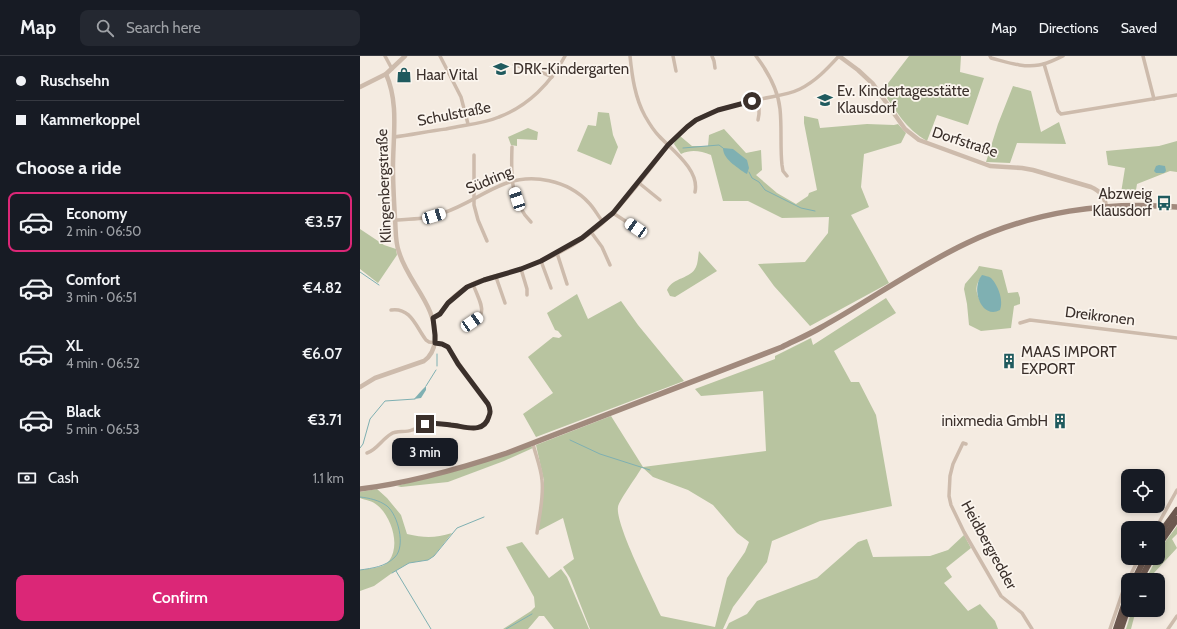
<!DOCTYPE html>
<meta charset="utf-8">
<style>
:root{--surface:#171b24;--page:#242831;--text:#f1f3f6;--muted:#9ea1a6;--line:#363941;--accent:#db2777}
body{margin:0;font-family:Cabin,sans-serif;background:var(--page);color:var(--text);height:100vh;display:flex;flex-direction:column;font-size:15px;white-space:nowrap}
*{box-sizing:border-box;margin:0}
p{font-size:13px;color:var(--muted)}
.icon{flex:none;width:22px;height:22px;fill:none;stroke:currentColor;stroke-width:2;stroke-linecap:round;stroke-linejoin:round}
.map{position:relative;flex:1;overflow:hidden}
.panel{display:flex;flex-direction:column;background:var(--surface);width:360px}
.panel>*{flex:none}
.banner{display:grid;align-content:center;height:88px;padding:0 16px;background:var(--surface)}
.controls{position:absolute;left:761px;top:413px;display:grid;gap:8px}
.controls a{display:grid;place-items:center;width:44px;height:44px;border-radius:8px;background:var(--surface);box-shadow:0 2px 6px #0003;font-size:20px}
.end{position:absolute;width:18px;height:18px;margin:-9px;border:5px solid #3b302b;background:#fff;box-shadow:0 0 0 2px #fff}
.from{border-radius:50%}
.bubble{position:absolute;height:28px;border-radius:8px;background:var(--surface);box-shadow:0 2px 6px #0003;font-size:13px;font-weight:600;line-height:28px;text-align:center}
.car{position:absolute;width:12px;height:24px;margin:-12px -6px;border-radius:5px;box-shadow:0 0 3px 1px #0007;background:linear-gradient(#fff 24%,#345 0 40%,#fff 0 76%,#345 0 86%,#fff 0)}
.banner b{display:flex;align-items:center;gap:14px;height:38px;font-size:15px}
.banner b+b{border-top:1px solid var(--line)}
.banner i{width:10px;height:10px;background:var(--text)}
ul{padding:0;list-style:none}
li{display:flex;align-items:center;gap:12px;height:60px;margin:0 8px 6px;padding:0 8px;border:2px solid transparent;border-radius:8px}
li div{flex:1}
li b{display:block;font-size:15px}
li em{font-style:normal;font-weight:600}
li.current{border-color:var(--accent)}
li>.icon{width:36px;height:36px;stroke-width:1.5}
h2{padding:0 16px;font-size:18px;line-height:48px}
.pay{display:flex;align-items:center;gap:10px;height:44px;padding:0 16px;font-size:15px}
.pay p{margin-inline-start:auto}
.cta{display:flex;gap:8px;margin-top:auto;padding:8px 16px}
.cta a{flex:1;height:46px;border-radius:8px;background:var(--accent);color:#fff;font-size:16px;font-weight:600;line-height:46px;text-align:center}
header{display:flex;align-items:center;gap:24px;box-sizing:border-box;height:56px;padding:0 20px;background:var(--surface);border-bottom:1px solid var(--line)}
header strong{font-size:19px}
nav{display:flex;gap:22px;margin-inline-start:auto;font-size:14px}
.search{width:280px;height:36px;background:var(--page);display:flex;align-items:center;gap:10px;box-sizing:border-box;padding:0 14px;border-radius:8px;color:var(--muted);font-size:15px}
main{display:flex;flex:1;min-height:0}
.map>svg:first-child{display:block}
</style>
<header>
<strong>Map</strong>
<div class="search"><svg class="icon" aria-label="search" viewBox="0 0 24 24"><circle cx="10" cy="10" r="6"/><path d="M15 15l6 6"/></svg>Search here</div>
<nav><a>Map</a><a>Directions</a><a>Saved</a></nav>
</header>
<main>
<section class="panel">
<div class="banner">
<b><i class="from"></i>Ruschsehn</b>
<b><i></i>Kammerkoppel</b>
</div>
<h2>Choose a ride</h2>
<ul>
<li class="current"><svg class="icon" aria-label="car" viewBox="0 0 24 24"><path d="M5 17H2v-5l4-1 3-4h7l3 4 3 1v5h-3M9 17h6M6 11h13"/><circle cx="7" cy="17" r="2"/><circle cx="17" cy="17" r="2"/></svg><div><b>Economy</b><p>2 min · 06:50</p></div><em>€3.57</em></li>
<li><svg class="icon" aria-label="car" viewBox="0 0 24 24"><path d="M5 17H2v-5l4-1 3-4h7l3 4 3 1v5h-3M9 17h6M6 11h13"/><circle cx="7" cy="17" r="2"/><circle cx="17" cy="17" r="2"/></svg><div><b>Comfort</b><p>3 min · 06:51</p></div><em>€4.82</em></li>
<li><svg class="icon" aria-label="car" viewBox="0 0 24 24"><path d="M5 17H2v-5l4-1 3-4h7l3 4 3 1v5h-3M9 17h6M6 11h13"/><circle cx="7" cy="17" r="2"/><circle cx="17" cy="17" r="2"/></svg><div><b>XL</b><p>4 min · 06:52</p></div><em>€6.07</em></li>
<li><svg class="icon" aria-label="car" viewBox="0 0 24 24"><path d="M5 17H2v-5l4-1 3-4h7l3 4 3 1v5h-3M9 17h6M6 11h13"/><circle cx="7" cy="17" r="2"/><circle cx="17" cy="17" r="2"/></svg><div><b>Black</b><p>5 min · 06:53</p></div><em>€3.71</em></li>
</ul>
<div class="pay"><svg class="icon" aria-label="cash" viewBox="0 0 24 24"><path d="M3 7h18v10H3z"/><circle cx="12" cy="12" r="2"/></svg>Cash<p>1.1 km</p></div>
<div class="cta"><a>Confirm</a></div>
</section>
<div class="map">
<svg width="817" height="573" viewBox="0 0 817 573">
<rect width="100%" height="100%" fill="#f4ebe1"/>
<!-- green -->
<g fill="#b8c4a0" fill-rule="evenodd">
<path d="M 549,0 L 601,0 L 600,16 L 624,22 L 608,69 L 577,59 L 567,85 C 545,72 537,56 522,35 Z"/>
<path d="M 653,30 L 671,35 L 681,76 L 699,66 L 706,88 L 657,87 L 650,107 L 626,106 L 638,68 Z"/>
<path d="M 238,56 L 249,57 L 253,79 L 258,91 L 251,109 L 217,95 L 228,69 L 236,70 Z"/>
<path d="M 444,60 L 458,63 L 460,72 L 507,68 L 534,69 L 538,68 L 546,77 L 541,87 L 504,98 L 501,131 L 509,151 L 491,159 L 529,227 L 450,270 L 414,230 L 398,208 L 445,206 L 468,177 L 469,161 L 422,162 L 388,145 L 363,145 L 351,99 C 340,95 332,93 321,98 L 314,88 L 315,85 L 320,80 L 332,90 L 348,90 L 349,79 L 364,73 L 386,97 L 401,94 L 402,114 L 396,119 L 417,137 L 436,148 L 448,140 L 449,137 L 457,134 L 444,67 Z"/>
<path d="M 168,72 L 178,76 L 177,84 L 157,83 L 157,90 L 151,89 L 148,81 Z"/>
<path d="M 817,85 L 817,116 L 810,115 L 777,128 L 775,140 L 761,137 L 765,112 L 748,109 L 746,95 L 799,90 Z"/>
<path d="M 0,173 L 24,189 L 36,193 L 37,199 L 18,227 L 0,213 Z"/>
<path d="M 339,195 L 357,215 L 315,241 L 310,240 L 307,234 C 313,221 331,223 336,211 C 338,207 338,200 339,195 Z"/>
<path d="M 619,210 L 642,214 L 648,237 L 658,236 L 660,242 L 660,248 L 654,250 L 651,272 L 621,275 L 609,269 L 607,248 L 604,233 L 605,228 L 617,214 ZM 622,220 L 620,245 C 615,234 615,229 622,220 Z"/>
<path d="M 217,238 L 228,263 L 261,245 L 278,269 L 324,325 L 176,381 L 163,358 L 193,337 L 168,301 L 193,281 L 199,282 L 202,280 L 198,275 L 195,274 L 187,257 Z"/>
<path d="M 526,242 L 536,257 L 474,295 L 491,326 L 499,326 L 516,359 L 532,450 L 460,465 L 412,485 L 407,506 L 373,551 L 363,573 L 230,573 L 210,522 L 203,511 L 214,503 L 203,462 L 178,475 L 184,425 L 176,389 L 251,360 L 283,411 L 406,395 L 403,335 L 341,340 L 335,333 L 415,303 L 415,300 L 451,282 L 453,289 ZM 282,411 L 293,421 L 328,434 L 353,449 L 377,477 L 389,486 L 385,496 L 367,522 L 355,571 L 301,560 C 292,540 255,468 258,451 C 259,444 278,419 282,411 Z"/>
<path d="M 171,390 L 173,392 L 144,405 L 88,426 L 41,431 L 37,430 Z"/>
<path d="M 17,433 L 27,442 L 41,459 L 47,478 C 65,482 75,482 92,477 L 74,500 L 68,504 L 49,507 L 32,517 L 14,530 L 0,535 L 0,514 C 9,512 23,513 29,505 C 41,489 31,460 17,449 C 13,445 5,444 0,442 L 0,436 Z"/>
<path d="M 817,470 L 817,478 L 812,483 L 817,492 L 793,518 L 790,524 L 785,524 L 797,502 L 798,502 C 799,491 811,479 817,470 Z"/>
<path d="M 604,479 L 611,492 L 586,512 L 592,521 L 584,527 L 608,555 L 620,548 L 635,565 L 638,573 L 366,573 L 369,567 L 387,558 L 397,545 L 457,522 L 498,486 L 507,483 L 513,501 L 570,500 L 588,494 Z"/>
<path d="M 162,486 L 189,522 L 201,513 L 207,521 L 229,573 L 194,573 L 184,560 L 179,560 L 168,573 L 143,573 L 171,555 L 175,551 L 174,541 L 146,491 Z"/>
<path d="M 772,554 L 776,554 L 771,573 L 766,573 Z"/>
</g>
<!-- water -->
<g fill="#7fb0b2">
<path d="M 363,92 L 373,93 L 387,104 L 389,112 L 387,118 L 385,117 C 377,111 363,103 363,92 Z"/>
<path d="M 799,109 L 805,110 L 806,115 L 804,117 L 796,117 L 794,115 L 796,110 Z"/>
<path d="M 622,219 C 625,220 628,220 631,222 C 638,229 644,245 640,254 C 622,264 610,233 622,219 Z"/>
<path d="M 66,330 L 66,334 L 61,342 L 54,343 L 62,334 Z"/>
</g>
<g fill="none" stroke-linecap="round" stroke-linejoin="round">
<!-- stream -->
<g stroke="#7fb0b2" stroke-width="1">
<path d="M 323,92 L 359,89 L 363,92"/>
<path d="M 389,116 L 392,122 L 399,126 L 405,134 L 441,152 L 455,155"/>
<path d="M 0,216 L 19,229"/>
<path d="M 77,298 L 77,310"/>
<path d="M 66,330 L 76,314"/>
<path d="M 210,384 L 240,398 L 290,414"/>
<path d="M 0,392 L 3,388 L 10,363 L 25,345 L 55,343"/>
<path d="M 0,441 C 9,442 19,444 27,450 C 38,459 46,490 35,501 C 25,511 13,512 0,514"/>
<path d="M 36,515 L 71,573"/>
<path d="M 32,517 L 49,507 L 68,504 L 74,500 L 97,472 L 124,461"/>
<path d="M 146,573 L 172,558"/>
</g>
<!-- minor -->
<g stroke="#cdbbac" stroke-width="3.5">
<path d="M 25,0 L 32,13"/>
<path d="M 80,0 L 101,41 L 108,68"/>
<path d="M 270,0 C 272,20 275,42 285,60 C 289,67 294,75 299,80 C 312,94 340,114 335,136"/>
<path d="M 313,0 L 316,15"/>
<path d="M 352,0 L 354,5 L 355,12"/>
<path d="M 396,0 C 408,16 418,33 420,53 C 422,72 420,91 422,109 L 423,115 L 427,120"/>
<path d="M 630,0 L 631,2 C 647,6 663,12 679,9 C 687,8 696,3 703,0"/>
<path d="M 783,0 L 794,43"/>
<path d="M 684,8 L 698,55 L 701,58 L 817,39"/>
<path d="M 154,9 L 181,16 L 192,21"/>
<path d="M 398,64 L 399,58 L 399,44"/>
<path d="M 34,81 C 51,79 69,75 86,73 C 103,69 123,68 139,61 C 168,50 191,27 205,0"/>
<path d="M 152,91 C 151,118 150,145 171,166"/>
<path d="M 114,99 L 114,149 L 118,164 L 127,185"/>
<path d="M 279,127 L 300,144"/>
<path d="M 253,157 L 276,172"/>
<path d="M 35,164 C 52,163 68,163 83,157 C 105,150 123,136 144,128 C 172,117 208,124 229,147 C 234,152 238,160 243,166"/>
<path d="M 231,176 L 242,191 L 250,209"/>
<path d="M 197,197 L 207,228"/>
<path d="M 181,205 L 191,232"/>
<path d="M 161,213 L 167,233 L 167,239"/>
<path d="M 136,221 L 145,247"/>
<path d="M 73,262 C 82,258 83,252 89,245 C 95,239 101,234 108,230 C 124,221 143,219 160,213 C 194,202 228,183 253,157 C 268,142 281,125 294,108 C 305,93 317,77 333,66 C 354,53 378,48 401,43 C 414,40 428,39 440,33 C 456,25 467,13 479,0"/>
<path d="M 660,267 L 670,264 L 817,282"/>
<path d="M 102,269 C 132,261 121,250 113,228"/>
<path d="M 173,388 C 176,400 181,412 182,424 C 184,442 179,460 177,477"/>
<path d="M 606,388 L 603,387 L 593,408 L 590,420 L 589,440 L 591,449 L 604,476 L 641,540 L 662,557 L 672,573"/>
<path d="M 7,397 C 17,394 22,383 31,378 C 37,374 45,377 52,374 C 58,372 63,368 69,367 C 80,366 108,375 117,372 C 127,369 133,357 128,348 L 102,312 L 88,291 L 82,288 L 69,286 L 66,284 C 56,271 51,251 31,254"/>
<path d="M 796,472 L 817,434"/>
<path d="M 750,573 L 764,532 L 779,502"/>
<path d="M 808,573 L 817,560"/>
</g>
<!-- tertiary -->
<g stroke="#cdbbac" stroke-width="4.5">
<path d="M 479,0 L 498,14 L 513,28 L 545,73 L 559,84 L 630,110 L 662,112 L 673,114 L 731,131 C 740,135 745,140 746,151"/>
<path d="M 0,31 L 26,18 L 45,0"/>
<path d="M 0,331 L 15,322 L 64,305 C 71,300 74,294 75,285 C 78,250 48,227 39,196 C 35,186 36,174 35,163 C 34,146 33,129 33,111 C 33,80 39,47 26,18"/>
</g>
<!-- secondary -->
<path stroke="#a18a7d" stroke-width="5.5" d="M 0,433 C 50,427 99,413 147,397 L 422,291 C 434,285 448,279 460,272 C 509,245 556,211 607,187 C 672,156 745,145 817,151"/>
<!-- trunk -->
<g stroke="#6c584f" stroke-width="6">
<path d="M 798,480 L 817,454"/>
<path d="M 798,490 L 817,463"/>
<path d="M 774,524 L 785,502"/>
<path d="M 780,524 L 792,502"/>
<path d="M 756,573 L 768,537"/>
<path d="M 761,573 L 768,552"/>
</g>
</g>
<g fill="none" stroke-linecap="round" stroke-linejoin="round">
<!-- route -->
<path stroke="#3b302b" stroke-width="5" d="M 65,368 L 72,367 C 78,368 84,368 91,369 C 104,370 124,379 129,360 C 131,356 130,352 128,348 L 98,308 L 88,291 L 82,288 L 75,287 L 75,279 L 73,262 L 80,258 L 88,247 L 107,231 L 124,224 L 161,213 L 181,205 L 222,182 L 253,157 L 308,89 L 327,71 L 336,64 L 358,54 L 392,45"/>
</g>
<!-- icons -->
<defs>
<g id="school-bare" transform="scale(1.2)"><path d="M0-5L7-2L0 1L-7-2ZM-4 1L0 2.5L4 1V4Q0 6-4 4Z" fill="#1f5a5e" stroke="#fbf5ee" stroke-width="2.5" paint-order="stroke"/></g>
<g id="shop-bare" transform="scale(1.2)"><path d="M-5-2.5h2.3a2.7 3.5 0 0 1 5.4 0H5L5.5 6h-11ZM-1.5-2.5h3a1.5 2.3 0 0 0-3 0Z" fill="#1f5a5e" stroke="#fbf5ee" stroke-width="2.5" paint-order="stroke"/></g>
<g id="bus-bare" transform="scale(1.2)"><path d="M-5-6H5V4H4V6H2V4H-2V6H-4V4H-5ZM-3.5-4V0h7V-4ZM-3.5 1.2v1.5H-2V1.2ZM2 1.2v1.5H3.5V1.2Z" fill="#1f5a5e" stroke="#fbf5ee" stroke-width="2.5" paint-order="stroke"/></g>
<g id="building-bare" transform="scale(1.2)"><path d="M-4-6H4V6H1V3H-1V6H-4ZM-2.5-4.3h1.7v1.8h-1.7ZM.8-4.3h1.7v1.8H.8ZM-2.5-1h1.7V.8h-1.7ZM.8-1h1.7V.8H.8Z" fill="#1f5a5e" stroke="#fbf5ee" stroke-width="2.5" paint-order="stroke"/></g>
</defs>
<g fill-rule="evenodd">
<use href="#school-bare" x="141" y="13"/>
<use href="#shop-bare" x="44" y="19"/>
<use href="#school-bare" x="465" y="44"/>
<use href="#bus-bare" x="804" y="147"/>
<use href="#building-bare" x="649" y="305"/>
<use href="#building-bare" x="700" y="365"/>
</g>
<g text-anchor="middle" stroke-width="3.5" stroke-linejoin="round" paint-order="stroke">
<!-- poi labels -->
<g font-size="15" fill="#3b302b" stroke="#fbf5ee" text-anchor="start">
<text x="153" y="18">DRK-Kindergarten</text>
<text x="56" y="24">Haar Vital</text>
<text x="477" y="40">Ev. Kindertagesstätte<tspan x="477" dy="17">Klausdorf</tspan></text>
<text x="792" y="143" text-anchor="end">Abzweig<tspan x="792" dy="17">Klausdorf</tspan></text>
<text x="661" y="301">MAAS IMPORT<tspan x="661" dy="17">EXPORT</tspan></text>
<text x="688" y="370" text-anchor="end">inixmedia GmbH</text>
</g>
<!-- street labels -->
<g font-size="15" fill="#3b302b" stroke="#fbf5ee">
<text transform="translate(94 58) rotate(-11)" y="5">Schulstraße</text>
<text transform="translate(605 86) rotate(18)" y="5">Dorfstraße</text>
<text transform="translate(129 124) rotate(-23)" y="5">Südring</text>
<text transform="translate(24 130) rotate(-92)" y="5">Klingenbergstraße</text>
<text transform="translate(740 260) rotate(7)" y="5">Dreikronen</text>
<text transform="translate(629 489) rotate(61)" y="5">Heidbergredder</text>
</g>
</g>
</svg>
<div class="controls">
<a><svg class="icon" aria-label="locate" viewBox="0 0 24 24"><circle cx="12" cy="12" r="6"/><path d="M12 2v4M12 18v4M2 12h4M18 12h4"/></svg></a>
<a>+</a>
<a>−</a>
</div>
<i class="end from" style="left:392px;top:45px"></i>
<i class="end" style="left:65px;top:368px"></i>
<div class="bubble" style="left:32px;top:382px;width:66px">3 min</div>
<i class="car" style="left:157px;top:143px;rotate:342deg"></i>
<i class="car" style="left:74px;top:160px;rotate:73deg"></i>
<i class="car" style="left:276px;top:172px;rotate:304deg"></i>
<i class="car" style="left:112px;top:266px;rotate:56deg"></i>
</div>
</main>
